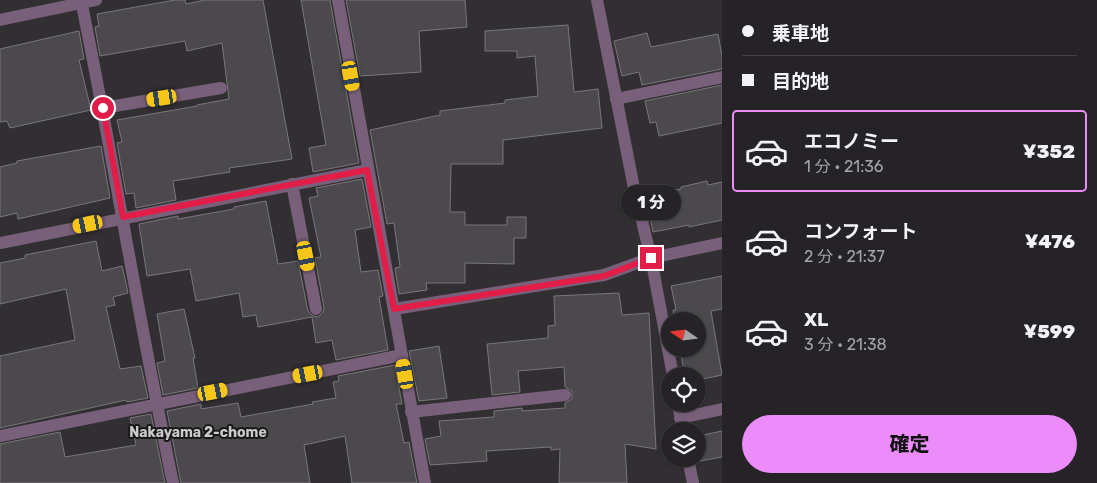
<!DOCTYPE html>
<html lang="ja">
<meta charset="utf-8">
<style>
:root{--surface:#262326;--page:#322f32;--text:#f1f3f6;--muted:#a4a4a7;--line:#424043;--accent:#ec8cfb}
body{margin:0;font-family:Rubik,"Noto Sans JP",sans-serif;background:var(--page);color:var(--text);height:100vh;display:flex;flex-direction:column;font-size:19px;white-space:nowrap}
*{box-sizing:border-box;margin:0}
p{font-size:16px;color:var(--muted)}
.icon{flex:none;width:28px;height:28px;fill:none;stroke:currentColor;stroke-width:2;stroke-linecap:round;stroke-linejoin:round}
.map{position:relative;flex:1;overflow:hidden}
.drawer{display:flex;flex-direction:column;background:var(--surface);width:375px}
.drawer>*{flex:none}
.hud{display:grid;align-content:center;height:110px;padding:0 20px;background:var(--surface)}
.needle{width:32px;rotate:284deg}
.buttons{position:absolute;left:661px;top:312px;display:grid;gap:10px}
.buttons a{display:grid;place-items:center;width:45px;height:45px;border-radius:50%;background:var(--surface);box-shadow:0 1px 4px #0004,0 0 0 1px var(--line);font-size:25px}
.end{position:absolute;width:22px;height:22px;margin:-11px;border:6px solid #e11d48;background:#fff;box-shadow:0 0 0 2px #fff}
.from{border-radius:50%}
.bubble{position:absolute;height:35px;border-radius:18px;background:var(--surface);box-shadow:0 1px 4px #0004,0 0 0 1px var(--line);font-size:16px;font-weight:800;line-height:35px;text-align:center}
.car{position:absolute;width:15px;height:30px;margin:-15px -8px;border-radius:6px;box-shadow:0 0 4px 1px #0007;background:linear-gradient(#f5c518 24%,#345 0 40%,#f5c518 0 76%,#345 0 86%,#f5c518 0)}
.hud b{display:flex;align-items:center;gap:18px;height:48px;font-size:19px}
.hud b+b{border-top:1px solid var(--line)}
.hud i{width:12px;height:12px;background:var(--text)}
ul{padding:0;list-style:none}
li{display:flex;align-items:center;gap:15px;height:82px;margin:0 10px 8px;padding:0 10px;border:2px solid transparent;border-radius:5px}
li div{flex:1}
li b{display:block;font-size:19px}
li em{font-style:normal;font-weight:800}
li.selected{border-color:var(--accent)}
li>.icon{width:45px;height:45px;stroke-width:1.5}
.button{display:flex;gap:10px;margin-top:auto;padding:10px 20px}
.button a{flex:1;height:58px;border-radius:30px;background:var(--accent);color:#111;font-size:20px;font-weight:800;line-height:58px;text-align:center}
main{display:flex;flex:1;min-height:0}
.map>svg:first-child{display:block}
</style>
<main>
<div class="map">
<svg width="722" height="483" viewBox="0 0 722 483">
<rect width="100%" height="100%" fill="#322f32"/>
<!-- building -->
<g fill="#4b494c" stroke="#79777a">
<path d="M 175,0 L 185,0 L 186,4 L 205,0 L 263,0 L 292,159 L 229,168 L 230,172 L 173,181 L 176,200 L 136,208 L 134,193 L 126,194 L 117,143 L 122,142 L 117,120 L 197,106 L 197,105 L 229,99 L 222,43 L 187,51 L 185,41 L 100,56 L 95,27 L 99,26 L 97,14 Z"/>
<path d="M 301,0 L 330,0 L 359,163 L 313,172 L 309,148 L 326,145 Z"/>
<path d="M 346,0 L 465,0 L 467,27 L 419,31 L 421,72 L 360,76 Z"/>
<path d="M 568,25 L 574,92 L 598,89 L 602,128 L 503,140 L 503,164 L 451,164 L 450,212 L 465,212 L 465,225 L 507,225 L 507,217 L 526,217 L 526,238 L 514,238 L 514,264 L 465,263 L 465,283 L 426,283 L 427,290 L 399,294 L 395,268 L 400,267 L 394,223 L 387,224 L 370,130 L 440,115 L 440,111 L 505,103 L 505,100 L 538,96 L 535,56 L 517,58 L 517,51 L 485,51 L 485,31 Z"/>
<path d="M 79,31 L 84,59 L 79,60 L 91,110 L 10,128 L 7,121 L 0,122 L 0,49 Z"/>
<path d="M 647,33 L 651,47 L 718,34 L 722,56 L 722,69 L 642,85 L 639,72 L 622,76 L 614,41 Z"/>
<path d="M 722,85 L 722,123 L 659,136 L 656,122 L 650,123 L 645,101 Z"/>
<path d="M 101,146 L 110,198 L 18,219 L 17,213 L 0,217 L 0,167 L 17,163 L 17,161 Z"/>
<path d="M 362,179 L 371,227 L 355,230 L 361,272 L 378,270 L 383,296 L 379,297 L 388,350 L 336,360 L 332,340 L 316,343 L 312,317 L 258,327 L 256,315 L 243,317 L 239,293 L 196,301 L 190,269 L 147,276 L 139,224 L 178,216 L 178,219 L 234,209 L 234,207 L 266,201 L 278,264 L 298,261 L 308,311 L 313,316 L 318,317 L 323,312 L 324,308 L 315,258 L 321,257 L 309,198 L 318,196 L 316,188 Z"/>
<path d="M 707,181 L 708,185 L 722,182 L 722,220 L 689,227 L 689,225 L 653,232 L 645,195 L 681,189 L 681,187 Z"/>
<path d="M 96,241 L 102,271 L 122,266 L 125,279 L 128,293 L 113,297 L 115,305 L 106,307 L 120,369 L 141,366 L 148,398 L 127,402 L 126,400 L 0,428 L 0,356 L 75,340 L 66,289 L 0,304 L 0,263 L 25,258 L 25,255 Z"/>
<path d="M 722,276 L 722,309 L 711,311 L 722,375 L 698,380 L 698,376 L 685,376 L 680,349 L 698,349 L 698,321 L 675,321 L 673,310 L 676,310 L 671,286 Z"/>
<path d="M 619,293 L 622,315 L 649,313 L 656,449 L 625,444 L 627,483 L 559,483 L 560,449 L 551,450 L 551,447 L 486,451 L 487,461 L 430,465 L 425,439 L 441,436 L 439,421 L 494,417 L 494,411 L 522,408 L 522,411 L 565,408 L 565,403 L 572,399 L 572,391 L 565,387 L 564,367 L 518,371 L 520,392 L 492,395 L 487,344 L 548,338 L 548,326 L 555,325 L 554,296 Z"/>
<path d="M 184,309 L 195,358 L 193,358 L 198,388 L 163,395 L 157,363 L 165,361 L 157,314 Z"/>
<path d="M 439,346 L 447,398 L 419,401 L 409,351 Z"/>
<path d="M 395,365 L 402,404 L 396,404 L 404,443 L 409,442 L 417,483 L 352,483 L 345,436 L 304,445 L 310,483 L 181,483 L 167,411 L 201,404 L 201,409 L 238,403 L 241,417 L 313,404 L 312,402 L 336,398 L 333,382 L 339,381 L 338,376 Z"/>
<path d="M 151,414 L 165,483 L 0,483 L 0,444 L 60,432 L 65,457 L 136,445 L 130,418 Z"/>
<path d="M 722,431 L 722,457 L 700,461 L 698,436 Z"/>
</g>
<g fill="none" stroke-linecap="round" stroke-linejoin="round">
<!-- street -->
<g stroke="#78607b" stroke-width="12">
<path d="M 81,0 C 114,161 139,323 173,483"/>
<path d="M 338,0 L 425,483"/>
<path d="M 597,0 L 634,188 L 651,258 L 673,376"/>
<path d="M 0,20 L 96,0"/>
<path d="M 616,99 L 722,77"/>
<path d="M 103,108 L 221,88"/>
<path d="M 292,184 L 316,309"/>
<path d="M 0,243 L 367,170"/>
<path d="M 394,309 L 604,275 L 651,258 L 722,243"/>
<path d="M 678,404 L 683,431"/>
<path d="M 411,412 L 565,395"/>
<path d="M 680,418 L 722,409"/>
<path d="M 0,436 L 402,355"/>
<path d="M 688,459 L 693,483"/>
</g>
</g>
<g fill="none" stroke-linecap="round" stroke-linejoin="round">
<!-- route -->
<path stroke="#e11d48" stroke-width="6" d="M 103,108 L 123,217 L 367,170 L 394,309 L 604,276 L 651,258"/>
</g>
<g text-anchor="middle" stroke-width="4" stroke-linejoin="round" paint-order="stroke">
<!-- neighbourhood labels -->
<g font-size="14" font-weight="bold" fill="#cdcace" stroke="#191819">
<text x="198" y="437">Nakayama 2-chome</text>
</g>
</g>
</svg>
<div class="buttons">
<a><svg class="needle" viewBox="-14 -14 28 28"><path d="M0-13l5 13h-10z" fill="#e53935"/><path d="M0 13l5-13h-10z" fill="#a4a4a7"/></svg></a>
<a><svg class="icon" aria-label="locate" viewBox="0 0 24 24"><circle cx="12" cy="12" r="6"/><path d="M12 2v4M12 18v4M2 12h4M18 12h4"/></svg></a>
<a><svg class="icon" aria-label="layers" viewBox="0 0 24 24"><path d="M12 4l9 5-9 5-9-5zM3 14l9 5 9-5"/></svg></a>
</div>
<i class="end from" style="left:103px;top:108px"></i>
<i class="end" style="left:651px;top:258px"></i>
<div class="bubble" style="left:621px;top:185px;width:60px">1 分</div>
<i class="car" style="left:351px;top:76px;rotate:170deg"></i>
<i class="car" style="left:162px;top:98px;rotate:261deg"></i>
<i class="car" style="left:88px;top:224px;rotate:258deg"></i>
<i class="car" style="left:306px;top:256px;rotate:169deg"></i>
<i class="car" style="left:308px;top:374px;rotate:259deg"></i>
<i class="car" style="left:405px;top:374px;rotate:350deg"></i>
<i class="car" style="left:213px;top:392px;rotate:79deg"></i>
</div>
<section class="drawer">
<div class="hud">
<b><i class="from"></i>乗車地</b>
<b><i></i>目的地</b>
</div>
<ul>
<li class="selected"><svg class="icon" aria-label="car" viewBox="0 0 24 24"><path d="M5 17H2v-5l4-1 3-4h7l3 4 3 1v5h-3M9 17h6M6 11h13"/><circle cx="7" cy="17" r="2"/><circle cx="17" cy="17" r="2"/></svg><div><b>エコノミー</b><p>1 分 · 21:36</p></div><em>¥352</em></li>
<li><svg class="icon" aria-label="car" viewBox="0 0 24 24"><path d="M5 17H2v-5l4-1 3-4h7l3 4 3 1v5h-3M9 17h6M6 11h13"/><circle cx="7" cy="17" r="2"/><circle cx="17" cy="17" r="2"/></svg><div><b>コンフォート</b><p>2 分 · 21:37</p></div><em>¥476</em></li>
<li><svg class="icon" aria-label="car" viewBox="0 0 24 24"><path d="M5 17H2v-5l4-1 3-4h7l3 4 3 1v5h-3M9 17h6M6 11h13"/><circle cx="7" cy="17" r="2"/><circle cx="17" cy="17" r="2"/></svg><div><b>XL</b><p>3 分 · 21:38</p></div><em>¥599</em></li>
</ul>
<div class="button"><a>確定</a></div>
</section>
</main>
